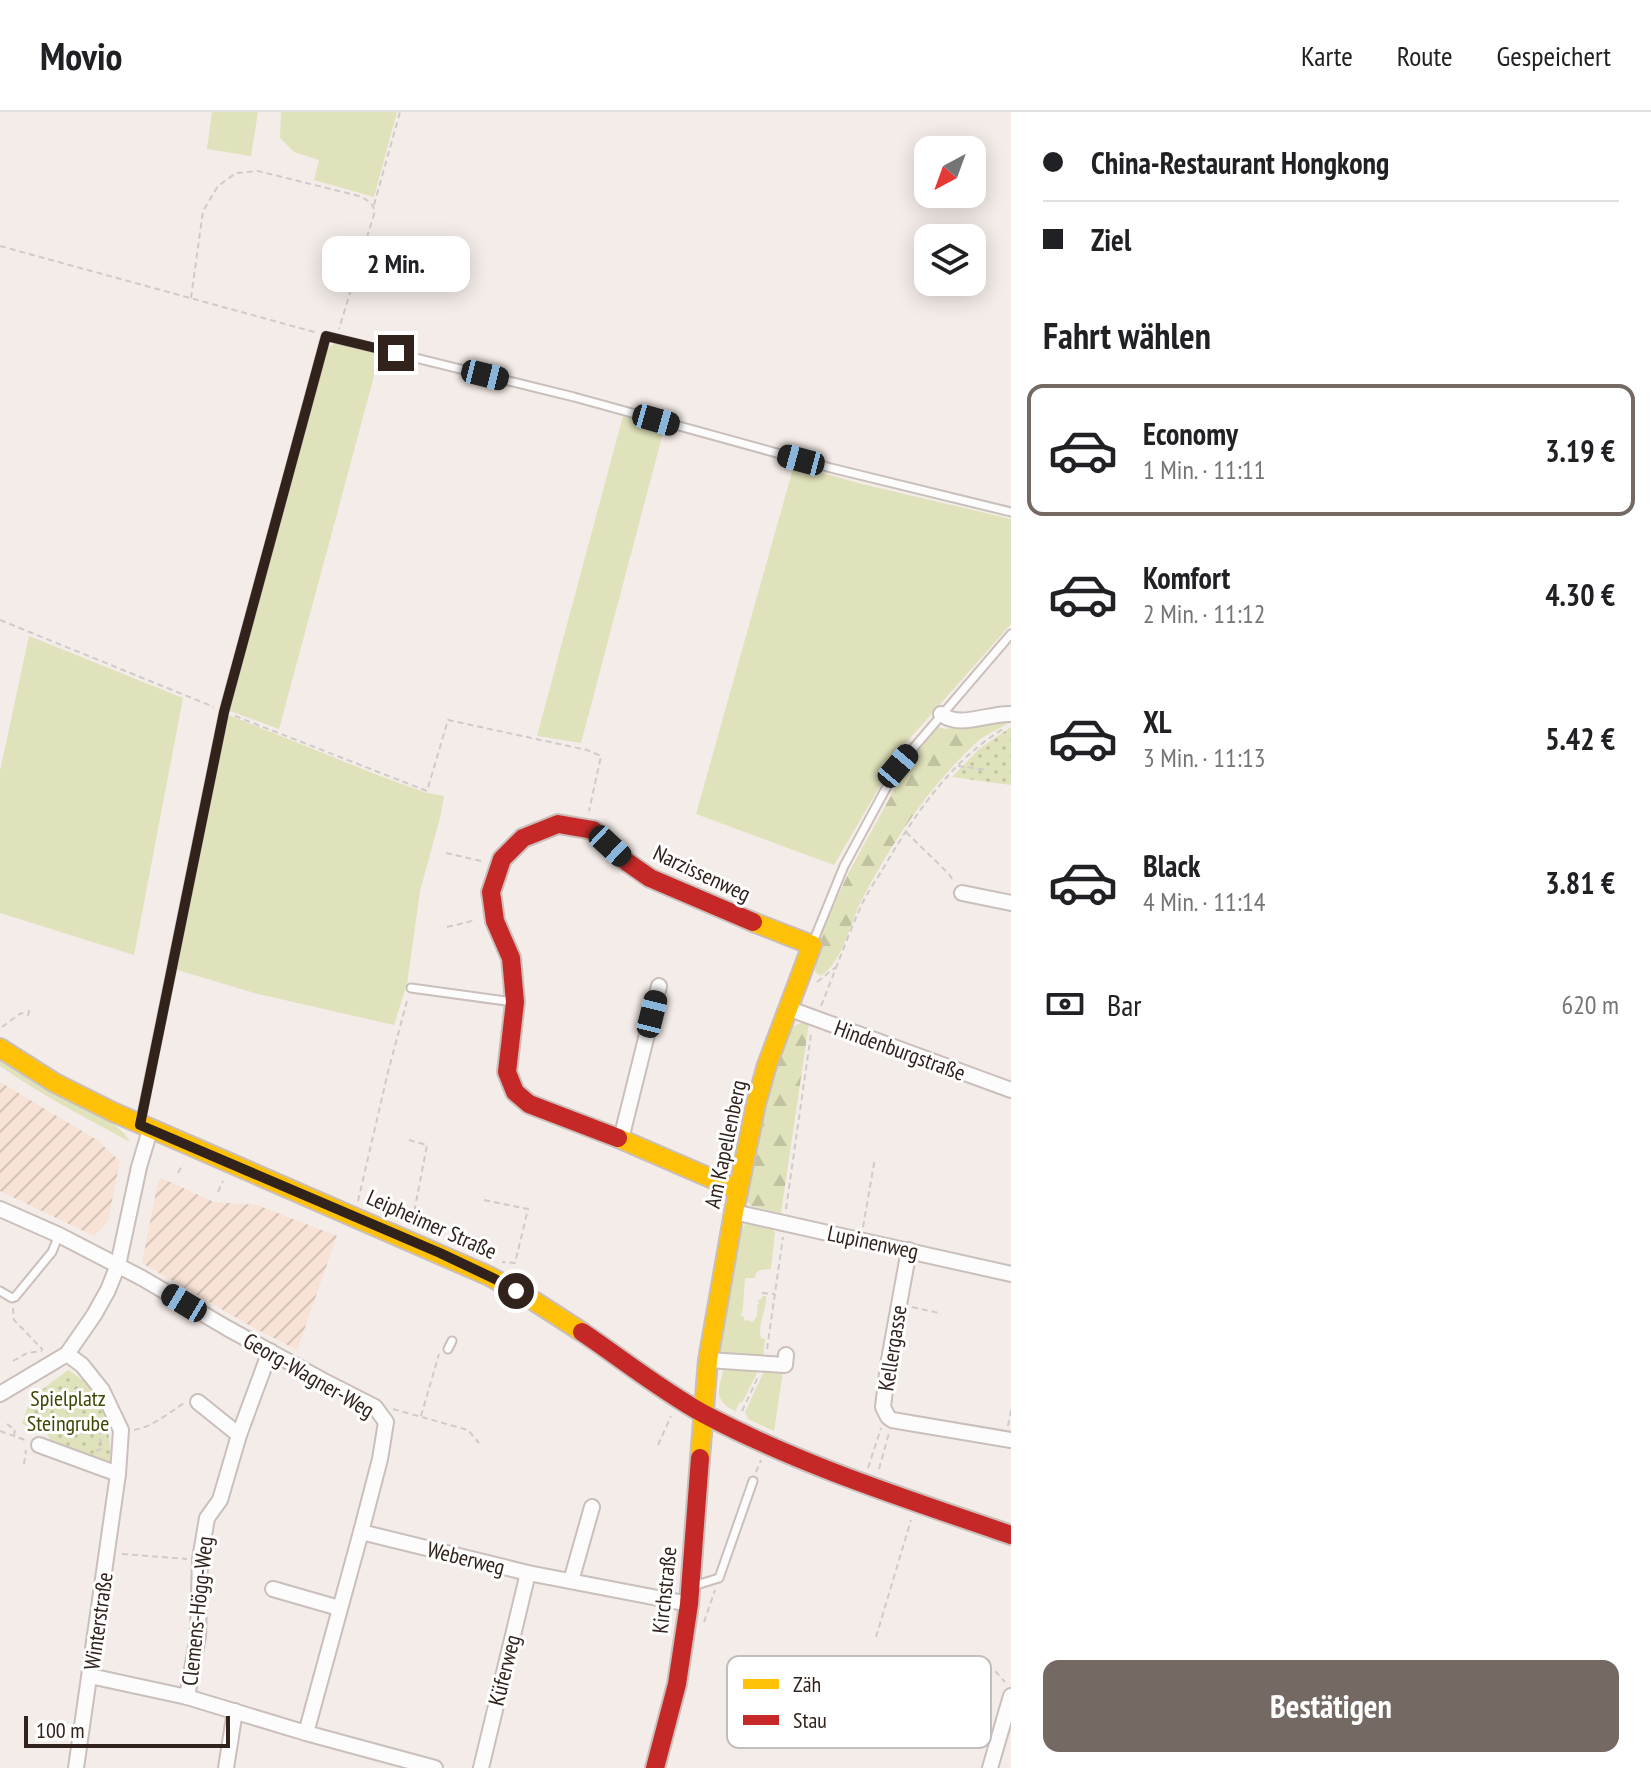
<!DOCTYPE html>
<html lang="de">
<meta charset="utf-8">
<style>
:root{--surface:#fff;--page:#f2f2f2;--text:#202124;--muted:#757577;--line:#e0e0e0;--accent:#756963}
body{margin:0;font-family:"PT Sans Narrow",sans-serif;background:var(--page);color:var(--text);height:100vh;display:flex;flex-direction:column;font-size:30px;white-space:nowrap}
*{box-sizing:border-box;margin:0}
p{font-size:26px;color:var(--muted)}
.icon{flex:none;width:44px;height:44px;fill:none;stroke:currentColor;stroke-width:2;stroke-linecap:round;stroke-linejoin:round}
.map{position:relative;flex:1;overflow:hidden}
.sheet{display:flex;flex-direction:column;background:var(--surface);width:640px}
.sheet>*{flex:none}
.guide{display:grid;align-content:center;height:176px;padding:0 32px;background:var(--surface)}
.needle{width:52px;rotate:221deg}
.controls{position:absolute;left:914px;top:24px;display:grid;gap:16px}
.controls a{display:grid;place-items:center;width:72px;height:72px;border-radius:16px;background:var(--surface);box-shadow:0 4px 20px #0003;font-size:40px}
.scale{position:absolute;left:24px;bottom:20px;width:206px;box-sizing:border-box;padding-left:8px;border:4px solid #31231c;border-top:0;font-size:22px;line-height:28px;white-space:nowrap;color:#31231c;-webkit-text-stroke:6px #fff;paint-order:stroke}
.end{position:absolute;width:36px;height:36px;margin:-18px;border:10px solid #31231c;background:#fff;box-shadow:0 0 0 4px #fff}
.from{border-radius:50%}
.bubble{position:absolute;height:56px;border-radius:16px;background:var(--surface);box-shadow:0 4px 20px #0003;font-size:26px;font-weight:600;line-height:56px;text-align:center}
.car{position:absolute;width:24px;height:48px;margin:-24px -12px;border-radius:10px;box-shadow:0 0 6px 2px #0007;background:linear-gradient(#222 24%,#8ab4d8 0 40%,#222 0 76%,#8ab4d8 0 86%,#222 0)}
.guide b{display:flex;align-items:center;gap:28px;height:76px;font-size:30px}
.guide b+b{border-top:2px solid var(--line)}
.guide i{width:20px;height:20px;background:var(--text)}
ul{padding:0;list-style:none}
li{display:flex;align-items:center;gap:24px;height:132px;margin:0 16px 12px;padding:0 16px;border:4px solid transparent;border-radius:16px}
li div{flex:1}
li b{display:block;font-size:30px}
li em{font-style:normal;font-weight:600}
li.active{border-color:var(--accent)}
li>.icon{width:72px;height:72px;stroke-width:1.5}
h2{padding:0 32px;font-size:36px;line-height:96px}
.pay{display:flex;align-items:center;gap:20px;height:88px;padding:0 32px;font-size:30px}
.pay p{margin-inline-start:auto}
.button{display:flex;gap:16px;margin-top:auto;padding:16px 32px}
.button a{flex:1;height:92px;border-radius:16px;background:var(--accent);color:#fff;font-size:32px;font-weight:600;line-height:92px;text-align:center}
header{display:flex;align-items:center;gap:48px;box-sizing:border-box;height:112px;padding:0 40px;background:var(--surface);border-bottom:2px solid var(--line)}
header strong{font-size:38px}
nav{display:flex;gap:44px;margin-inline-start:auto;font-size:28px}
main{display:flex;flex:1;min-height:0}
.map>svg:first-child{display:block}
</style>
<header>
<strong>Movio</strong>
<nav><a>Karte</a><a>Route</a><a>Gespeichert</a></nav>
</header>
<main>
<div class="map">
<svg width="1011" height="1656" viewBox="0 0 1011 1656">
<defs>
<pattern id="industrial-furrows" width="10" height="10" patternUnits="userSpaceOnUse" patternTransform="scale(2)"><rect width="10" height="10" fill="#f8e2d5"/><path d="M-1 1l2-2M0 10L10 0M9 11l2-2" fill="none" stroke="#d5c2b6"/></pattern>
<pattern id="forest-firs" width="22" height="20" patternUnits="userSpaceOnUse" patternTransform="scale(2)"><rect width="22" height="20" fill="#e0e2bb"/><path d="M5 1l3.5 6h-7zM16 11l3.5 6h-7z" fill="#c1c2a0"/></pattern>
<pattern id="park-dots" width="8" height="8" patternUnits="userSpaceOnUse" patternTransform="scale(2)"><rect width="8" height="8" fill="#e0e2bb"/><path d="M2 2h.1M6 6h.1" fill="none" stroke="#c1c2a0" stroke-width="1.8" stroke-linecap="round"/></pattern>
</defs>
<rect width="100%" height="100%" fill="#f4ece8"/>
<!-- industrial -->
<g fill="url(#industrial-furrows)">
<path d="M 0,970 L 97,1028 L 120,1049 L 108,1109 L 94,1124 L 0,1079 Z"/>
<path d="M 161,1066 L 214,1090 L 257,1093 L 337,1124 L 297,1238 L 247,1212 L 142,1151 L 158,1069 Z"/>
</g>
<!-- grass -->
<g fill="#e0e2bb">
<path d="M 212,0 L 258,0 L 251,44 L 207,37 Z"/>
<path d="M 281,0 L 397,0 L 374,85 L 314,68 L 319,48 L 294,40 L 280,26 Z"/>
<path d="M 335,231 L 340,231 L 380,242 L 279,617 L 227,598 L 324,244 L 328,236 Z"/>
<path d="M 623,304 L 664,317 L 581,631 L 537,624 Z"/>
<path d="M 794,353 L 862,372 L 1011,407 L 1011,512 L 904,633 L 834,753 L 696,702 Z"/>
<path d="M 29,524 L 183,586 L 134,843 L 0,801 L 0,659 Z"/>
<path d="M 226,602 L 380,664 L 427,681 L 444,684 L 441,702 L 420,779 L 407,872 L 394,913 L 258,882 L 174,857 Z"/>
<path d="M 0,946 C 23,960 46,975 69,989 C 89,1001 119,1009 130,1030 C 86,1006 41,983 0,954 Z"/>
<path d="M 753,1108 L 769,1112 L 768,1115 L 775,1120 L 771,1157 L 760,1158 L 756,1161 L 755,1166 L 745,1166 L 743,1196 L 741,1196 L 743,1198 L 740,1204 L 743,1204 L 745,1209 L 747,1208 L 753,1210 L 757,1204 L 757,1199 L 760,1199 L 757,1198 L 758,1192 L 760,1191 L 758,1190 L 758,1188 L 762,1187 L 762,1184 L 766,1184 C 767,1198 757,1212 761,1226 L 765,1227 L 763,1246 L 725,1243 L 721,1239 L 720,1230 L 740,1120 L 747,1110 Z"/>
<path d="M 724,1254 L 759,1257 L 742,1291 L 740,1290 L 736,1297 L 737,1298 L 735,1299 C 710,1287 721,1273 724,1254 Z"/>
<path d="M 765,1257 L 783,1259 L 774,1319 L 748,1307 L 745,1300 Z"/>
</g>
<!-- forest -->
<g fill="url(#forest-firs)">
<path d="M 1009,607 L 1007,612 C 997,618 984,623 976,631 C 928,675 891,732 861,789 C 849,814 844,847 821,864 L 815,860 L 818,833 L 827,808 L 849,760 L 909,651 L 938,615 L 946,617 Z"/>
<path d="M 803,910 L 809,911 L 781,1101 L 752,1094 L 746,1089 L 766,989 L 777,956 L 790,920 L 794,914 Z"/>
</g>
<!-- park -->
<g fill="url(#park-dots)">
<path d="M 1011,615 L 1011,673 L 952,665 L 979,637 Z"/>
<path d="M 68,1258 C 104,1278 110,1314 111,1352 L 51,1329 L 48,1323 L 22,1312 L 31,1286 Z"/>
</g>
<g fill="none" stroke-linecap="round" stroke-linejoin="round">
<!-- lane casing -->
<g stroke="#cabfba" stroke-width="11">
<g id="lane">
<path d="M 813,830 L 844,754 L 898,654 L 1011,522"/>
<path d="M 411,876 L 513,890"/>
<path d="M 140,1012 L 224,600 L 326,224 L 574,285 L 831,356 L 1011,400"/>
<path d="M 0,1179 L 12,1186 L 15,1185 L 52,1140 L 59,1123"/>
<path d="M 448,1237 L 452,1229"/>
<path d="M 693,1474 L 719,1466 L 753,1369"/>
</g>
</g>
<!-- street casing -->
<g stroke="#cabfba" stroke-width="18">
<g id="street">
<path d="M 941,602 C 960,617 988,601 1011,602"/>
<path d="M 962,781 L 1011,791"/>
<path d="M 790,897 L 1011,978"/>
<path d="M 621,1027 L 659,874"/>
<path d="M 0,1097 L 59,1123 L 142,1166 L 227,1216 L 322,1268 L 375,1295 L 386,1310 L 380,1347 L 361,1420 L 306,1621"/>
<path d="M 734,1100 L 1011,1162"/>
<path d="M 909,1138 L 888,1253 L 883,1295 L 888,1305 L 892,1308 L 1011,1328"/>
<path d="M 67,1242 L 82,1253 L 102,1278 L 121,1318 L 118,1362 L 76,1656"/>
<path d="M 708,1248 L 785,1253 L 786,1243"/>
<path d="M 0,1282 L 67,1242 L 94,1203 L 108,1178 L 118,1153 L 139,1055 L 150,1018"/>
<path d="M 198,1290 L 239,1323"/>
<path d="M 39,1333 L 118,1362"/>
<path d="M 361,1420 L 528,1461 L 689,1492"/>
<path d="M 571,1469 L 592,1395"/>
<path d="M 273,1477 L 339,1496"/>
<path d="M 90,1564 L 187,1585 L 306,1621 L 435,1656"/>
<path d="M 187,1585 L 198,1524 L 200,1447 L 207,1406 L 220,1388 L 239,1323 L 270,1239"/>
<path d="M 226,1656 L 235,1599"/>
<path d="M 481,1656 L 528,1461"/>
<path d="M 990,1656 L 1011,1584"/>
</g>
</g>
<!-- slow casing -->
<g stroke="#cabfba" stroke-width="22">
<g id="slow">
<path d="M 0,936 L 55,971 L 113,1000 L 489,1164 L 534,1189 L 582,1220"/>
<path d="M 618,1026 L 738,1078"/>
<path d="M 700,1346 L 708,1248 L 734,1100 L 756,992 L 767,953 L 812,833 L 753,810"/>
</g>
</g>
<!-- jam casing -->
<g stroke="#cabfba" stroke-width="22">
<g id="jam">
<path d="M 618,1026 L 529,992 L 515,980 L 507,960 L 515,890 L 511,846 L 495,809 L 491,780 L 502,747 L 523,726 L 558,712 L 593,718 L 627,750 L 650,766 L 753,810"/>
<path d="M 582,1220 C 622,1247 662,1279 704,1302 C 802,1354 907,1387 1011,1423"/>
<path d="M 655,1656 L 677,1572 L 689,1492 L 700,1346"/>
</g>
</g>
<!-- path -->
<g stroke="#cfcbca" stroke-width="2" stroke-dasharray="6 4" stroke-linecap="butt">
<path d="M 374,93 L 400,0"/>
<path d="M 0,134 L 318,221"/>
<path d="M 191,186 L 203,99 L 218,74 L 236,61 L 258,59 L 359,84 C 367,88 372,90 375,99 L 339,217"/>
<path d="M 0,508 L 214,595"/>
<path d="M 235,604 L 427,679 L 448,608 L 587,638 L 601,644 L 589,699"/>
<path d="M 958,654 L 988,658"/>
<path d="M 906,720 L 949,762 L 954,770"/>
<path d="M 446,741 L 481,749"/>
<path d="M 447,815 L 476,808"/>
<path d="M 817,870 L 836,855"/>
<path d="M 821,894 C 835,860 847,825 862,792 C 868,779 877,767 884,755 C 915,702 951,649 1003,617"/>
<path d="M 2,915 L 21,901 L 28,903 L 30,895"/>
<path d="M 409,1028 L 427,1033 L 412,1111"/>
<path d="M 178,1061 L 183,1052"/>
<path d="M 218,1080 L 223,1069"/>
<path d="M 484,1088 L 528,1097 L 515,1151 L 502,1150"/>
<path d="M 358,1089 L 388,960 L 408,885"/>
<path d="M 786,1097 L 811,922"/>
<path d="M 863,1115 L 875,1046"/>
<path d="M 762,1181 L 774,1182"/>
<path d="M 912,1195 L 939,1201"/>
<path d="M 13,1196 L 14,1208 L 43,1238"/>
<path d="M 767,1237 L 783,1125"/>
<path d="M 13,1249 L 27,1241 L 42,1239"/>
<path d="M 393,1297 L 468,1318 L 479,1331"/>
<path d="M 742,1299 L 758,1265"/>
<path d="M 421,1304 L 439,1242"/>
<path d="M 7,1312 L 15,1318 L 14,1323"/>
<path d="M 1008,1314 L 1011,1298"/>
<path d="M 134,1318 C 152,1315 169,1301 184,1291"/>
<path d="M 0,1319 L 25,1328"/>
<path d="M 46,1319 L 48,1314 C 70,1321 81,1324 104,1319"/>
<path d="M 658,1333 L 671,1304"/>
<path d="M 96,1339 L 101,1337 L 100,1321"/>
<path d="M 24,1352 L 26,1338"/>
<path d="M 868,1356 L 881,1316"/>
<path d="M 879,1357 L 889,1321"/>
<path d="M 756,1360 L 761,1348"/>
<path d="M 122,1442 L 187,1447"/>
<path d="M 704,1510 L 715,1478"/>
<path d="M 876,1525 L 911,1408"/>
<path d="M 967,1549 L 995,1559 L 1005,1570"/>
</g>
<!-- lane -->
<use href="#lane" stroke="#fdfcfc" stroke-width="7"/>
<!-- street -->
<use href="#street" stroke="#fdfcfc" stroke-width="14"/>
<!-- slow -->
<use href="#slow" stroke="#ffc107" stroke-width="18"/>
<!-- jam -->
<use href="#jam" stroke="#c62828" stroke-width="18"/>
</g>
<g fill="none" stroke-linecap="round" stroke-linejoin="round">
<!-- route -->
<path stroke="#31231c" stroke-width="10" d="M 396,241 L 326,224 L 224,600 L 140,1013 L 440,1141 L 495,1167 L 516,1179"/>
</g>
<g text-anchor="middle" stroke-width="6" stroke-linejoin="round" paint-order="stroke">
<!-- street labels -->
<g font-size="22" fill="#31231c" stroke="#fff">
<text transform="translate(702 761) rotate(25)" y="8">Narzissenweg</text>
<text transform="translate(900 938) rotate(20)" y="8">Hindenburgstraße</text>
<text transform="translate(725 1032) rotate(-78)" y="8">Am Kapellenberg</text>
<text transform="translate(432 1112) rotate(24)" y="8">Leipheimer Straße</text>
<text transform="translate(873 1130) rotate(12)" y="8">Lupinenweg</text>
<text transform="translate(892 1236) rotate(-81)" y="8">Kellergasse</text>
<text transform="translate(309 1263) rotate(30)" y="8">Georg-Wagner-Weg</text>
<text transform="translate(466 1446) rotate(14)" y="8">Weberweg</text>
<text transform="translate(664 1478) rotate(-84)" y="8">Kirchstraße</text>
<text transform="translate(197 1499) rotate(-84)" y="8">Clemens-Högg-Weg</text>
<text transform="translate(98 1509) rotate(-82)" y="8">Winterstraße</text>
<text transform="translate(504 1558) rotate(-76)" y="8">Küferweg</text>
</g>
<!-- park labels -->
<g font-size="22" fill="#404603" stroke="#fff">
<text x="68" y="1294">Spielplatz<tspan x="68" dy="25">Steingrube</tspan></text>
</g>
</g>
<!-- legend -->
<rect x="727" y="1544" width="264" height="92" rx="12" fill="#fff" stroke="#c1bdbb" stroke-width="2"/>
<rect x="743" y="1567" width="36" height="10" fill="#ffc107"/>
<rect x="743" y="1603" width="36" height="10" fill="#c62828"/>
<g font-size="22" fill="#31231c">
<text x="793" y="1580">Zäh</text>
<text x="793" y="1616">Stau</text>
</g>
</svg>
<div class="controls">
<a><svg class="needle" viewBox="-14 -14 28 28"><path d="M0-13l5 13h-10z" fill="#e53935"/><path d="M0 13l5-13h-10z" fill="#757577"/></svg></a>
<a><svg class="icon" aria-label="layers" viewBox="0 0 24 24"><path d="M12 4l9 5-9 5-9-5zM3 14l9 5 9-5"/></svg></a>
</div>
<div class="scale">100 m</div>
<i class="end from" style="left:516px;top:1179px"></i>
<i class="end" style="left:396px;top:241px"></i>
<div class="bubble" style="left:322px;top:124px;width:148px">2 Min.</div>
<i class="car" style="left:485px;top:263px;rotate:104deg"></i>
<i class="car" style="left:656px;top:308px;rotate:106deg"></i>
<i class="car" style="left:801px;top:348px;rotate:285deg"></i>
<i class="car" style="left:898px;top:654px;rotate:40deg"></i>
<i class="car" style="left:610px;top:734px;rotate:133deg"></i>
<i class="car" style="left:652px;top:902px;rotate:14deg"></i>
<i class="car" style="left:184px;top:1191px;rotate:301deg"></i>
</div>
<section class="sheet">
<div class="guide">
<b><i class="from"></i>China-Restaurant Hongkong</b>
<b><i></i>Ziel</b>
</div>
<h2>Fahrt wählen</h2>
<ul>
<li class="active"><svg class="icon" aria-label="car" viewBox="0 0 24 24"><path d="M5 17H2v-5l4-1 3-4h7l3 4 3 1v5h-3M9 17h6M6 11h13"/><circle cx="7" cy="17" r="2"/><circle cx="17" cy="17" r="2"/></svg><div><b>Economy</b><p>1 Min. · 11:11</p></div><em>3.19 €</em></li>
<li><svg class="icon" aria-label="car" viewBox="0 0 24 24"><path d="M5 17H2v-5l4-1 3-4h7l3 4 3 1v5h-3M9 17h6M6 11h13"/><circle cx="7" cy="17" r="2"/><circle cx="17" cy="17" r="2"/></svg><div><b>Komfort</b><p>2 Min. · 11:12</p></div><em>4.30 €</em></li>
<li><svg class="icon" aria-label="car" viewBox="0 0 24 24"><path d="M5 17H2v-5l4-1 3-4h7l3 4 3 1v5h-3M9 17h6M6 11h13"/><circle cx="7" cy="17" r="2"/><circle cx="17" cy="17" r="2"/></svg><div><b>XL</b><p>3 Min. · 11:13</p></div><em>5.42 €</em></li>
<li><svg class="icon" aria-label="car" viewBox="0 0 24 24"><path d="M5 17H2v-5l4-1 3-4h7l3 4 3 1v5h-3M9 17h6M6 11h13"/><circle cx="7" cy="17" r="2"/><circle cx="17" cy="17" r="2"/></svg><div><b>Black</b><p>4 Min. · 11:14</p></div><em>3.81 €</em></li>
</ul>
<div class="pay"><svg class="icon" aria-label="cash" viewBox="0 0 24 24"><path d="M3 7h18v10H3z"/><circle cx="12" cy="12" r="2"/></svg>Bar<p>620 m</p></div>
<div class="button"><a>Bestätigen</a></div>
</section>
</main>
